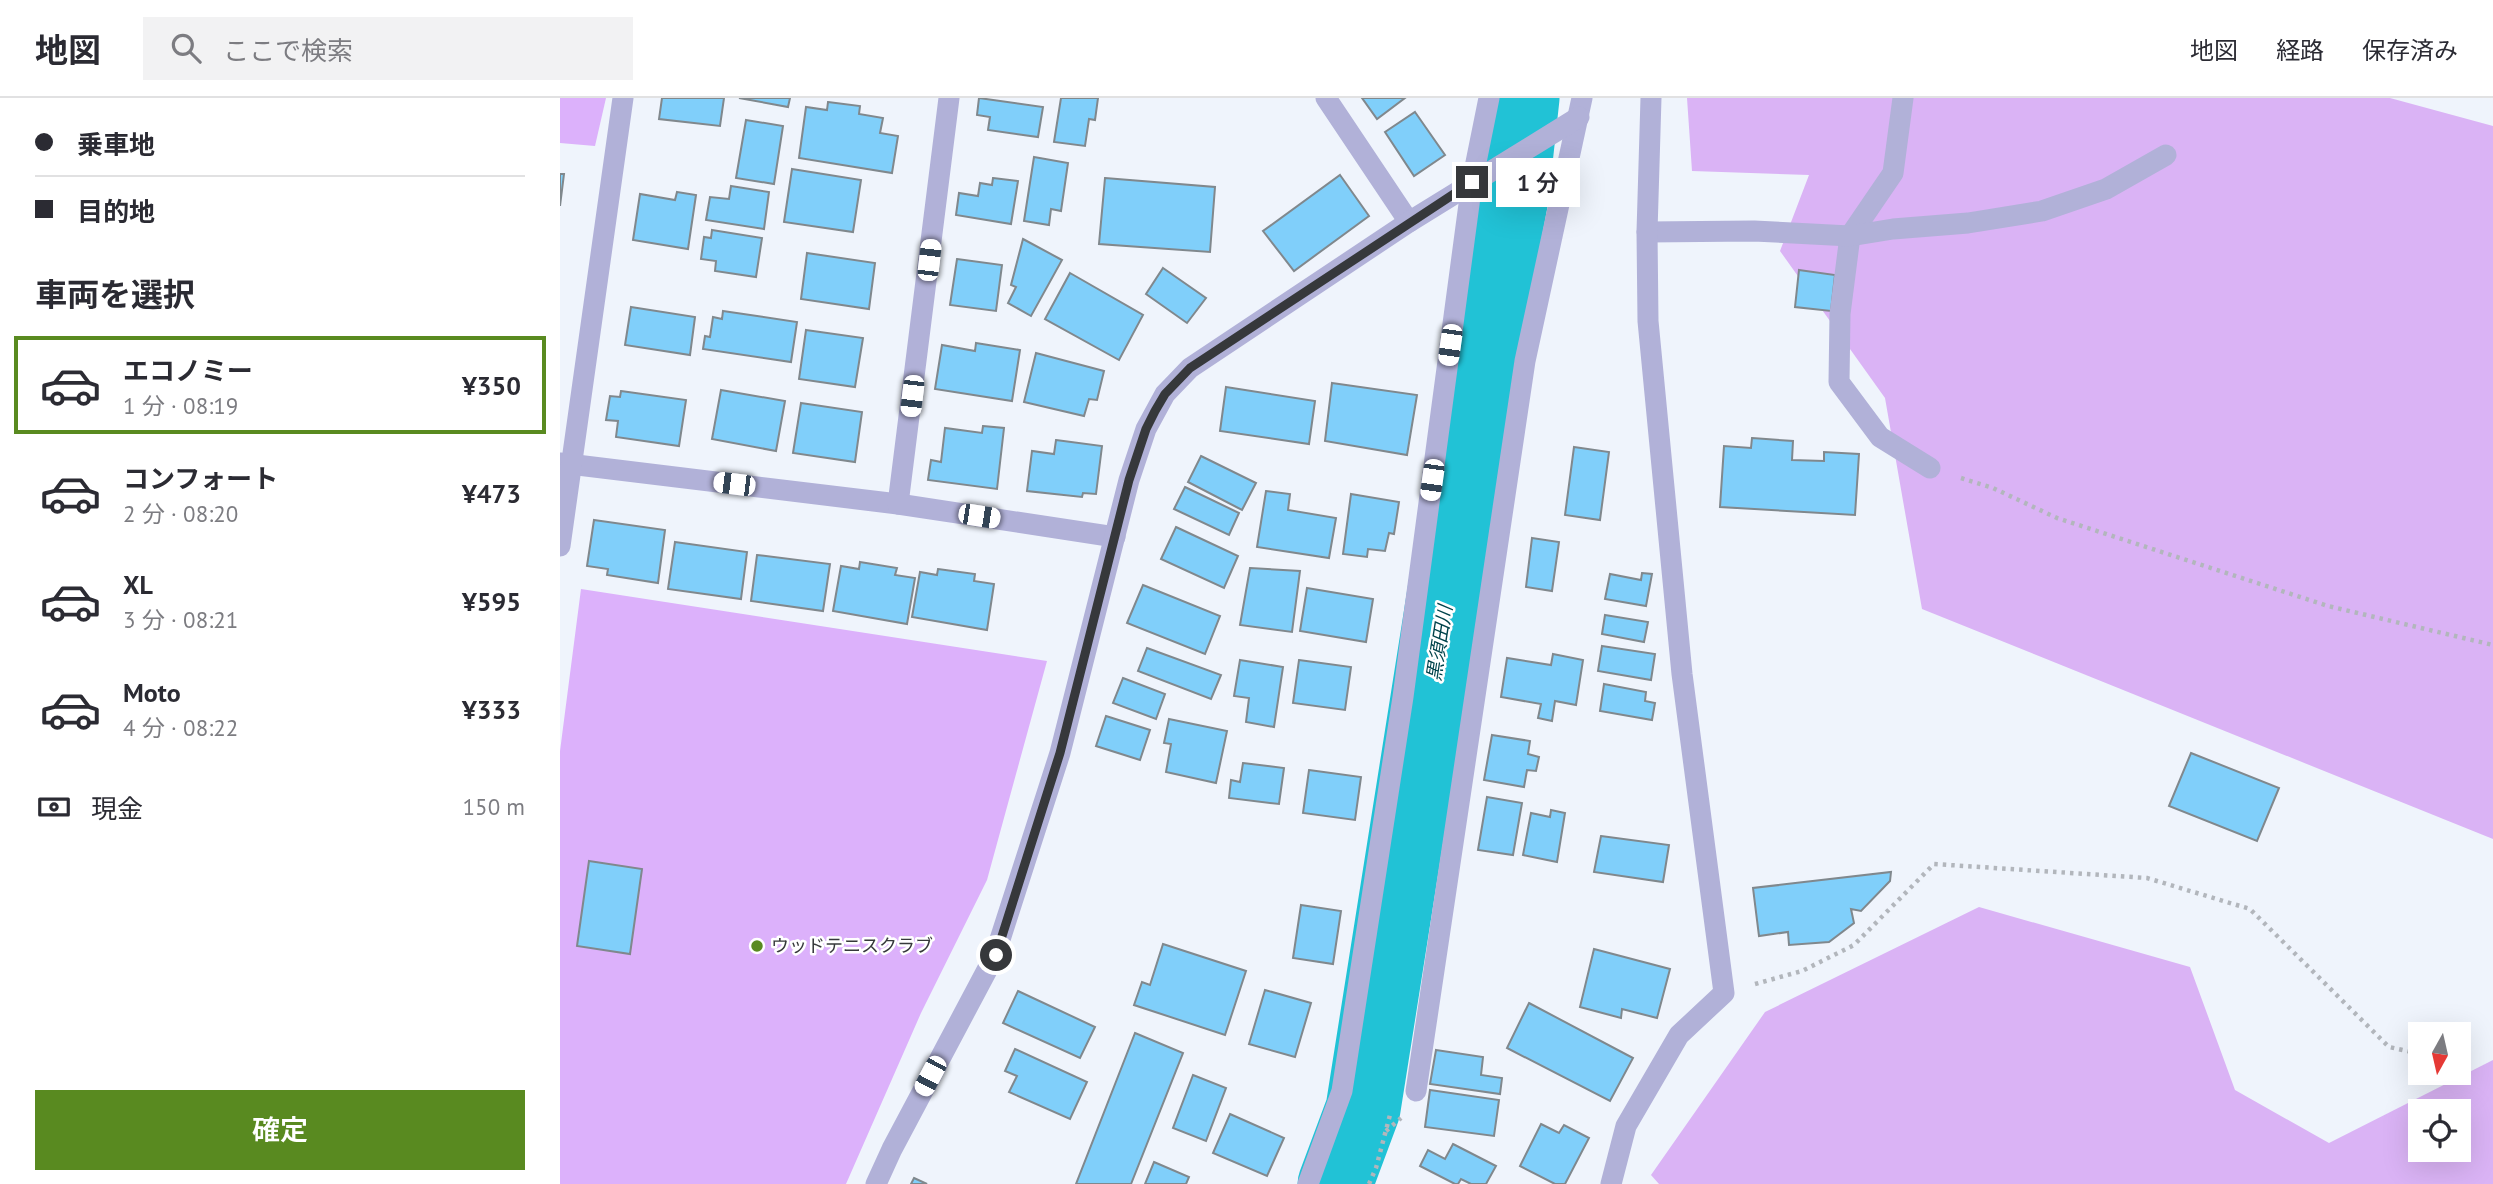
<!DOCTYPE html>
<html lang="ja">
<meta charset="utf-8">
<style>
:root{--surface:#fff;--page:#f2f2f3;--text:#2b2b33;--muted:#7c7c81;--line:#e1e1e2;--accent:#598a20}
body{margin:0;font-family:"PT Sans","Noto Sans JP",sans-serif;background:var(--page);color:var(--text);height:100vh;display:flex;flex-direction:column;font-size:26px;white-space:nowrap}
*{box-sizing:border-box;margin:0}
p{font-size:23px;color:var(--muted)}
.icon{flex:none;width:38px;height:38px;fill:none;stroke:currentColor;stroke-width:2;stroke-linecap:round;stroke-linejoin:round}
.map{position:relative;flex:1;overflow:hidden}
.panel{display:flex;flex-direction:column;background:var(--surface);width:560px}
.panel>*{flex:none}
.hud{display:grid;align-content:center;height:154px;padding:0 35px;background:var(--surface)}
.needle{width:46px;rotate:188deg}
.fabs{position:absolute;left:1848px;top:924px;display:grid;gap:14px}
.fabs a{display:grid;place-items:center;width:63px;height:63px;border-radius:0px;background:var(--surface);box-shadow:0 7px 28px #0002;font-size:35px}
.end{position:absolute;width:32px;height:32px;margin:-16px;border:9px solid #36383b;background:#fff;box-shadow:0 0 0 4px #fff}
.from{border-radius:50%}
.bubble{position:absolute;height:49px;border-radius:0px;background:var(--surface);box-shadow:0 7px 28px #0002;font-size:23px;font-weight:600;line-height:49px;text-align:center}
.car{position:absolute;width:21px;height:42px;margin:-21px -10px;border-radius:9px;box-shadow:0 0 5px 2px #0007;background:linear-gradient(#fff 24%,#345 0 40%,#fff 0 76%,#345 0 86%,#fff 0)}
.hud b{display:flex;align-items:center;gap:24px;height:66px;font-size:26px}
.hud b+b{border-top:2px solid var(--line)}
.hud i{width:18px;height:18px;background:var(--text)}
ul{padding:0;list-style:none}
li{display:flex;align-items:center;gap:21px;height:98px;margin:0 14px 10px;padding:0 21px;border:4px solid transparent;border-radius:0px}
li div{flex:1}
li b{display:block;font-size:26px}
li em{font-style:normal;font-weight:600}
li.active{border-color:var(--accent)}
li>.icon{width:63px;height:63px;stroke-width:1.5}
h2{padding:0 35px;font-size:32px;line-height:84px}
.pay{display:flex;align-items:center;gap:18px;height:77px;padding:0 35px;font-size:26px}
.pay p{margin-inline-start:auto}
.cta{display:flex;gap:14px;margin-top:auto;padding:14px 35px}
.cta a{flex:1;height:80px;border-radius:0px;background:var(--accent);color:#fff;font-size:28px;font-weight:600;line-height:80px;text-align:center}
header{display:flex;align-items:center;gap:42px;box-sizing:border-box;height:98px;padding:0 35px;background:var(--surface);border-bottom:2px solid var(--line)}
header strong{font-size:33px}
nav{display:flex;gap:38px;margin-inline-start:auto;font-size:24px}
.search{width:490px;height:63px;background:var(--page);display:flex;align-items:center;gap:18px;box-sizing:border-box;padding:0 24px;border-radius:0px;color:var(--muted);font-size:26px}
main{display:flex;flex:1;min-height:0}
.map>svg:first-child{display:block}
</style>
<header>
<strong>地図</strong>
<div class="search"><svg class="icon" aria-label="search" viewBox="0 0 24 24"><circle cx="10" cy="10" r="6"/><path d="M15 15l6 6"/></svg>ここで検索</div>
<nav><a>地図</a><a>経路</a><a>保存済み</a></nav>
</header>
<main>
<section class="panel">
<div class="hud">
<b><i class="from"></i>乗車地</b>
<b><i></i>目的地</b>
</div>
<h2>車両を選択</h2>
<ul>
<li class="active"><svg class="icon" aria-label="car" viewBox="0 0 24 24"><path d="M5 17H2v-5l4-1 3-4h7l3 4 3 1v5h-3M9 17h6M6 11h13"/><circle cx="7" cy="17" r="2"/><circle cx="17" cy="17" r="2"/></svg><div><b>エコノミー</b><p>1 分 · 08:19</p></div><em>¥350</em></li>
<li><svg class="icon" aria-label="car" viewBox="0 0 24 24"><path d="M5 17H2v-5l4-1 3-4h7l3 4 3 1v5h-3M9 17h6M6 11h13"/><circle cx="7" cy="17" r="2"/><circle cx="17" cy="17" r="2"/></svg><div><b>コンフォート</b><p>2 分 · 08:20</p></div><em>¥473</em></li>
<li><svg class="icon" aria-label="car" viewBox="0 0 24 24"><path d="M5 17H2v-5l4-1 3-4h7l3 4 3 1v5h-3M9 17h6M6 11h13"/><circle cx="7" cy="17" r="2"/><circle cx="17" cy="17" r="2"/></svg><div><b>XL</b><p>3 分 · 08:21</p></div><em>¥595</em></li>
<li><svg class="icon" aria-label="car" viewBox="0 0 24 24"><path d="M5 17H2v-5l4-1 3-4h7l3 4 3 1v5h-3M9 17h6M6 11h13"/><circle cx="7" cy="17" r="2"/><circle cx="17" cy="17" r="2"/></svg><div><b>Moto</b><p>4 分 · 08:22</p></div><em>¥333</em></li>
</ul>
<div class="pay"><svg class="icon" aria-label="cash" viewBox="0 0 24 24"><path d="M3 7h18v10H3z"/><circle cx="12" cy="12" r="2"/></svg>現金<p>150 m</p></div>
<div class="cta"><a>確定</a></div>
</section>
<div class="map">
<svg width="1933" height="1086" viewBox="0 0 1933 1086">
<rect width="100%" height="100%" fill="#eff4fc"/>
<!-- green -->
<g fill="#dcb1fb">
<path d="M 0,0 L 46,0 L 35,48 L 0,45 Z"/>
<path d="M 21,491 L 487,563 L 427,782 L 361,915 L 286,1086 L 0,1086 L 0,653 Z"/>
</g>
<!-- forest -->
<g fill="#dab3f5" fill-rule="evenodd">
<path d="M 1127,0 L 1830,0 L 1933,28 L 1933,741 L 1362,511 L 1325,300 L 1220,153 L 1249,77 L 1132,73 Z"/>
<path d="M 1419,809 L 1630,869 L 1675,992 L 1769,1045 L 1933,962 L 1933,1086 L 1099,1086 L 1091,1077 L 1205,914 ZM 1899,1013 L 1899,1052 L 1860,1052 L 1860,1013 Z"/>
</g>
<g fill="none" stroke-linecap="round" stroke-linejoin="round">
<!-- river -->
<path stroke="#21c2d6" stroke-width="75" d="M 775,1086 L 803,1011 L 926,234 L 951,100 L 962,0"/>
</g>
<!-- building -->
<g fill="#80cffa" stroke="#80888d" stroke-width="2">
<path d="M 102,0 L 164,0 L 160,28 L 99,21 Z"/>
<path d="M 179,0 L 230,0 L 228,9 Z"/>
<path d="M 419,0 L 483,9 L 478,39 L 428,32 L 430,19 L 417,17 Z"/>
<path d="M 501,0 L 538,0 L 535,22 L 529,21 L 525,48 L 494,44 Z"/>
<path d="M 802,0 L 845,0 L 817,21 Z"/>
<path d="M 268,4 L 300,8 L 299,16 L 323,20 L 320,35 L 338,38 L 332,75 L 239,60 L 246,9 L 267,12 Z"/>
<path d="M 855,14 L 885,57 L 854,78 L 825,34 Z"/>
<path d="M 186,22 L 223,28 L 214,86 L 176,80 Z"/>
<path d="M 474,59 L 508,65 L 501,113 L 491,111 L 489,127 L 464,123 Z"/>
<path d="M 232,71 L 301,82 L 293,134 L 224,124 Z"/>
<path d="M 0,76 L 4,76 L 0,108 Z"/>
<path d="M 780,77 L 809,118 L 734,173 L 703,133 Z"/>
<path d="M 433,80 L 458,83 L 451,126 L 396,117 L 399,95 L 418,98 L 420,85 L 432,87 Z"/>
<path d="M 545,80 L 655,89 L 650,154 L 539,146 Z"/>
<path d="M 171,88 L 209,94 L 204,131 L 146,122 L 150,99 L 169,101 Z"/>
<path d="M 117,94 L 136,97 L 128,151 L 73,142 L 80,96 L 115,102 Z"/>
<path d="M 152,132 L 202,140 L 196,179 L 155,173 L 156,163 L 141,161 L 144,139 L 151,140 Z"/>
<path d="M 463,141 L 502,162 L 471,218 L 448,205 L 456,189 L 451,187 Z"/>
<path d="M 247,155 L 315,165 L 309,211 L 241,201 Z"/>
<path d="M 397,161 L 442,167 L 436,213 L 390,207 Z"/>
<path d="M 603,170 L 646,200 L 627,225 L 586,196 Z"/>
<path d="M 1239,172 L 1275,177 L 1271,213 L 1235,209 Z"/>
<path d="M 510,175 L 583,217 L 559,262 L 485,221 Z"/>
<path d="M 71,209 L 135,219 L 130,257 L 65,247 Z"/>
<path d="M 163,213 L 237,224 L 231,264 L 143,251 L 145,238 L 150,239 L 153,219 L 162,221 Z"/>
<path d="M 246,232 L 303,240 L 295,289 L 239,281 Z"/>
<path d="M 416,245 L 460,252 L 452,303 L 375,291 L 382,247 L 415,253 Z"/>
<path d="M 476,255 L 544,273 L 537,302 L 529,301 L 524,318 L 464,304 Z"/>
<path d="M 772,285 L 857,297 L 847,357 L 765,343 Z"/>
<path d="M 666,289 L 755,303 L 749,346 L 660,333 Z"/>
<path d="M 161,292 L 225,303 L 216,353 L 152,341 Z"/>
<path d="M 61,293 L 126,302 L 119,348 L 56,339 L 58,323 L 46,322 L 50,298 L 60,299 Z"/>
<path d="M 241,305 L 302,314 L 295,364 L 233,355 Z"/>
<path d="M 423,328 L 444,330 L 437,391 L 368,382 L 371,362 L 381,364 L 385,330 L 422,335 Z"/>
<path d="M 1192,340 L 1233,343 L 1232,362 L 1264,363 L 1264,354 L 1299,356 L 1295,417 L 1160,409 L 1164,348 L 1191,350 Z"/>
<path d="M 496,342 L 542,348 L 536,396 L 523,395 L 522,399 L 467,393 L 472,353 L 494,356 Z"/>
<path d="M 1014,349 L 1049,354 L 1040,422 L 1005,417 Z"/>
<path d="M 641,358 L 696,385 L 682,412 L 628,384 Z"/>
<path d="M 625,389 L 679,415 L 669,437 L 614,411 Z"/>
<path d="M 706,393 L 730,396 L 728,412 L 776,420 L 769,460 L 697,449 Z"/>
<path d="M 791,396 L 839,404 L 834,436 L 829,435 L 825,453 L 808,451 L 807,459 L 783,456 Z"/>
<path d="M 34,422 L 105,432 L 98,485 L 47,477 L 48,471 L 27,468 Z"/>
<path d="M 616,429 L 678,458 L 664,490 L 601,461 Z"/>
<path d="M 972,440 L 999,444 L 992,493 L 966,489 Z"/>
<path d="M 115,444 L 187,454 L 181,501 L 108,491 Z"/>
<path d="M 197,457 L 270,466 L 263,513 L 191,503 Z"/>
<path d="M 300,464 L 337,470 L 335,477 L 355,480 L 347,526 L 273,513 L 281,468 L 299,471 Z"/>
<path d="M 690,470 L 740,473 L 732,534 L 680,527 Z"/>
<path d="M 378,471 L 415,476 L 414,483 L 434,486 L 427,532 L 352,519 L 360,474 L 377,477 Z"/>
<path d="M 1082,475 L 1092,476 L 1086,508 L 1045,501 L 1050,476 L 1081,482 Z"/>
<path d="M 583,487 L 660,518 L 645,556 L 567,525 Z"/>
<path d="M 747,490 L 813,501 L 806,544 L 740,533 Z"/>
<path d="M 1045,517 L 1088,524 L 1084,544 L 1042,536 Z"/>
<path d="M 1042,548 L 1095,556 L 1091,582 L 1038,573 Z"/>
<path d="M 587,550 L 661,577 L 651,601 L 578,573 Z"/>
<path d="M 993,556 L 1023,562 L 1016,607 L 995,603 L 992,623 L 978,620 L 981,606 L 941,599 L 947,560 L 991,567 Z"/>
<path d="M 680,562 L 723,569 L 714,629 L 686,624 L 689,600 L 674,598 Z"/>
<path d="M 739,562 L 791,569 L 785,612 L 733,605 Z"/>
<path d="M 563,580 L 605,596 L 596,621 L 553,605 Z"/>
<path d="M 1044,586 L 1086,594 L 1085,603 L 1095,605 L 1092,622 L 1040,613 Z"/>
<path d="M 546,618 L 590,632 L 580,662 L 536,648 Z"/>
<path d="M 609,621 L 667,633 L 656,685 L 606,674 L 611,646 L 604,645 Z"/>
<path d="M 932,637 L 970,643 L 968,656 L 979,659 L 976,673 L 967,672 L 964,689 L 924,682 Z"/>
<path d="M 1631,655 L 1719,690 L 1697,743 L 1609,708 Z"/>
<path d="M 683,665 L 724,670 L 719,706 L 669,700 L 671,682 L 680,684 Z"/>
<path d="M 749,672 L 801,679 L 795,722 L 743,715 Z"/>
<path d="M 927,699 L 962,705 L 953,757 L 918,752 Z"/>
<path d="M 991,712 L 1005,715 L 997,764 L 963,757 L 971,715 L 990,719 Z"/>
<path d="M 1041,738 L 1109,747 L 1103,784 L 1034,774 Z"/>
<path d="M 29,763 L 82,771 L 70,856 L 17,848 Z"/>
<path d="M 1331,774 L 1330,783 L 1301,813 L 1291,811 L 1294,825 L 1269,844 L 1229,847 L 1228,834 L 1199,838 L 1193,790 Z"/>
<path d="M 741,807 L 781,813 L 773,866 L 733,860 Z"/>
<path d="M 603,846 L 686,873 L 665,937 L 574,907 L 582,884 L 590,887 Z"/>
<path d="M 1034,851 L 1110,871 L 1097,920 L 1062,911 L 1061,920 L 1020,909 Z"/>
<path d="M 705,892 L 751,905 L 735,959 L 689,946 Z"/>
<path d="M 458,893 L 535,929 L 520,960 L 443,925 Z"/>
<path d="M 969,905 L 1073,960 L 1050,1003 L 947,950 Z"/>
<path d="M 575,935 L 623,955 L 571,1086 L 516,1086 Z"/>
<path d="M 455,951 L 527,984 L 510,1021 L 449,994 L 457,978 L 445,973 Z"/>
<path d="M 876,952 L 923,959 L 921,977 L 942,980 L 940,996 L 870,986 Z"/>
<path d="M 633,977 L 666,990 L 646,1043 L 613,1030 Z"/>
<path d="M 870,992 L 939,1002 L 934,1038 L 865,1029 Z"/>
<path d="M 670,1016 L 724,1040 L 707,1078 L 653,1055 Z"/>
<path d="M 981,1026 L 999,1035 L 1004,1027 L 1029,1040 L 1005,1086 L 995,1086 L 960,1068 Z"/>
<path d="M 893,1046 L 936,1068 L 926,1086 L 911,1086 L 901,1081 L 898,1086 L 895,1086 L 860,1068 L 868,1052 L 885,1061 Z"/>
<path d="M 594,1064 L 629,1079 L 626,1086 L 585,1086 Z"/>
<path d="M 354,1080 L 367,1086 L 351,1086 Z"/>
</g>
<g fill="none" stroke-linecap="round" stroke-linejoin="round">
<!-- path -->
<g stroke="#b2b6bc" stroke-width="4.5" stroke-dasharray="3.5 5" stroke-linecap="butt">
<path d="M 1401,380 L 1433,390 L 1497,420 L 1768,508 L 1933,547"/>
<path d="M 1195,886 L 1242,873 L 1294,847 L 1374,766 L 1587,780 L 1690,811 L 1829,949 L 1860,956"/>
<path d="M 826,1033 L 841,1020"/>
<path d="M 809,1086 L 816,1070 L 831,1013"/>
</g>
<!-- minor -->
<g stroke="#b1b1d8" stroke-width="21">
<path d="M 766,0 L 849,124"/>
<path d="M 1343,0 L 1333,75 L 1290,138 L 1280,216 L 1279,284 L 1320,339 L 1370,370"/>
<path d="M 1087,134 L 1194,133 L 1290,138 L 1333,131 L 1408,125 L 1482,113 L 1546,91 L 1606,57"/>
<path d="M 0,365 L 338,406 L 555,439"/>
<path d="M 338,406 L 389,0"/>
<path d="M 0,448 L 63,0"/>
<path d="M 856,993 L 965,263 L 1022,0"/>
<path d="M 316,1086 L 332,1051 L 435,857 L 500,655 L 569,382 L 586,331 L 605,296 L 630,270 L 849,124 L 1019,19"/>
<path d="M 748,1086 L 782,993 L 843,599 L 912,84 L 929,0"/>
<path d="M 1051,1086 L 1066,1028 L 1119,937 L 1164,895 L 1122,576 L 1088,223 L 1087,134 L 1091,0"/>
</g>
</g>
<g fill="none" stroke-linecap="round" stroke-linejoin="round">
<!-- route -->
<path stroke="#36383b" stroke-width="9" d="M 436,857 L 500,655 L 569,382 L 586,331 L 595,313 L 605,296 L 630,270 L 912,84"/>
</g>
<!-- markers -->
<circle fill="#598a20" stroke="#fff" stroke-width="2.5" cx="197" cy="848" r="7"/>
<g text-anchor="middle" stroke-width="5" stroke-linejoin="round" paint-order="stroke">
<!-- poi labels -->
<g font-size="18" fill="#36383b" stroke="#fff" text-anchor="start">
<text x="211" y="854">ウッドテニスクラブ</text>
</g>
<!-- water labels -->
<g font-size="19" font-style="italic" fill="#00434b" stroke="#fff">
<text transform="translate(879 545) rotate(-81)" y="7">黒須田川</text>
</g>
</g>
</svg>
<div class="fabs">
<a><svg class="needle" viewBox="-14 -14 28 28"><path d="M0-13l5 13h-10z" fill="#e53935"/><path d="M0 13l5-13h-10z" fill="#7c7c81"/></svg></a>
<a><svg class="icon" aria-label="locate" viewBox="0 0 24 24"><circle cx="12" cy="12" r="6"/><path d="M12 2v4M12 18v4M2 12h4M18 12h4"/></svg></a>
</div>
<i class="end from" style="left:436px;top:857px"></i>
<i class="end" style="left:912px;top:84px"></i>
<div class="bubble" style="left:936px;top:60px;width:84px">1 分</div>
<i class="car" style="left:369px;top:162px;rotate:7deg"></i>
<i class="car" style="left:890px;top:247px;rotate:188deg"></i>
<i class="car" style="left:352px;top:298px;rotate:187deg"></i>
<i class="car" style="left:872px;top:382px;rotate:188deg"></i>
<i class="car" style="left:174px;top:386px;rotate:277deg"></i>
<i class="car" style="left:419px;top:418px;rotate:99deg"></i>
<i class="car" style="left:370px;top:978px;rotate:208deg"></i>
</div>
</main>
